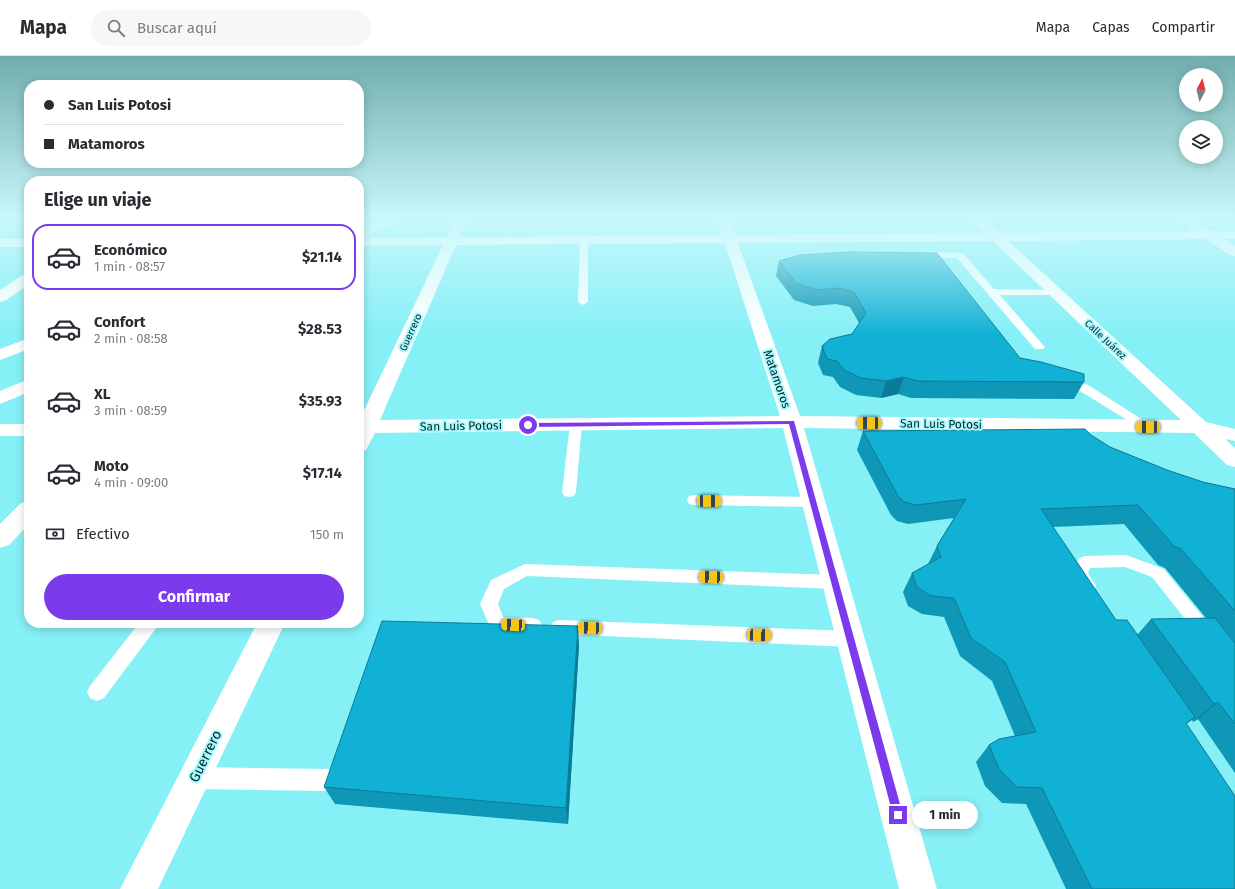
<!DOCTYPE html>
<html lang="es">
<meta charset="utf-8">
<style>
:root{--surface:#fff;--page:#f7f7f7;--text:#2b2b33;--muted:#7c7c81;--line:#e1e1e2;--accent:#7c3aed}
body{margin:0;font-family:"Fira Sans",sans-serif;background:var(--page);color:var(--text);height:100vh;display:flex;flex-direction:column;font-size:15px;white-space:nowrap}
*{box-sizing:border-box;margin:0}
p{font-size:13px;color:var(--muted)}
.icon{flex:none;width:22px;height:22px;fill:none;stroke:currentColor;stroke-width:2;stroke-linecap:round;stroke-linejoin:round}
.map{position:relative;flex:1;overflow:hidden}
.sheet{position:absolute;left:24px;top:120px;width:340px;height:452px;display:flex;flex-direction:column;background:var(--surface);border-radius:16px;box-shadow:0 2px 10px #0003}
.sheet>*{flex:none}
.top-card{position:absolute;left:24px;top:24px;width:340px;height:88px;border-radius:16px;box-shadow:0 2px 10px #0003;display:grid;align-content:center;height:88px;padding:0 20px;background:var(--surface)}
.needle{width:26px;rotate:7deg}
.tools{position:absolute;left:1179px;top:12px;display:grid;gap:8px}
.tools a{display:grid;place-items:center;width:44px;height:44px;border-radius:50%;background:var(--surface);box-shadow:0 2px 10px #0003;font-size:20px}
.end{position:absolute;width:18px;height:18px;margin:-9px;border:5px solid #7c3aed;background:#fff;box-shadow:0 0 0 2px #fff}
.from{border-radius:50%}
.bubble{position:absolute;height:28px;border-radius:14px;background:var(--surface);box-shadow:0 2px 10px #0003;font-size:13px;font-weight:700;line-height:28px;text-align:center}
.car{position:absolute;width:12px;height:24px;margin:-12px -6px;border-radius:5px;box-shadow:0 0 3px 1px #0007;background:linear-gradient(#f5c518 24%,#345 0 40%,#f5c518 0 76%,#345 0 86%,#f5c518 0)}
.top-card b{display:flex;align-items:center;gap:14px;height:38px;font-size:15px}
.top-card b+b{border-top:1px solid var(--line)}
.top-card i{width:10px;height:10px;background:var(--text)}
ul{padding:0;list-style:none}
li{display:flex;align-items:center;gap:12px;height:66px;margin:0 8px 6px;padding:0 12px;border:2px solid transparent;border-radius:16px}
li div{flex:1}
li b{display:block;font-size:15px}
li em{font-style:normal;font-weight:700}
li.current{border-color:var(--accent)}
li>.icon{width:36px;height:36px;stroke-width:1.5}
h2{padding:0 20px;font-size:18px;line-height:48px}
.pay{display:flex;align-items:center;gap:10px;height:44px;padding:0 20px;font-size:15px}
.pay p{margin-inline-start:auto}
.primary-button{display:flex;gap:8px;margin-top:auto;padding:8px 20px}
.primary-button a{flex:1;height:46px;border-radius:24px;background:var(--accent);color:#fff;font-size:16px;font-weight:700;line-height:46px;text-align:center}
header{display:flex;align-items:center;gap:24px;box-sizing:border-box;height:56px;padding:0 20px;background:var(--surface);border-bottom:1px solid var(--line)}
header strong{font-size:19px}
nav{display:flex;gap:22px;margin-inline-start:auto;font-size:14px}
.search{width:280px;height:36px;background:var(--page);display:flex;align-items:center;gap:10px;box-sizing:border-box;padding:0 14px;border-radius:22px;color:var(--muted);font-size:15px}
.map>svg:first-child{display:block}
</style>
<header>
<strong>Mapa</strong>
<div class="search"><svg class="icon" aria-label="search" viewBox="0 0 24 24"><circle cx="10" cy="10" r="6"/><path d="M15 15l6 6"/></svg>Buscar aquí</div>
<nav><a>Mapa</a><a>Capas</a><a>Compartir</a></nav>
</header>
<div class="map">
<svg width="1235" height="833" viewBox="0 0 1235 833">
<rect width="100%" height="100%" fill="#85f0f6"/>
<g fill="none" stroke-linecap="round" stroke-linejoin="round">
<!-- lane -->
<g fill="#fff" fill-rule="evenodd">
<path d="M 584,181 L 588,184 L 588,246 L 583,249 L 578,246 L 580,184 Z"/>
<path d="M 920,196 L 963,197 L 994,233 L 1058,234 L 1060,236 L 1058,238 L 1055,239 L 1000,239 L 1043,289 L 1045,291 L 1043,293 L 1035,293 L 957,202 L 917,201 L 916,199 Z"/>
<path d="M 1062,321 L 1088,329 L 1154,371 L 1153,374 L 1143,374 L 1080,335 L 1058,328 L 1056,325 Z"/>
<path d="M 576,364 L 582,368 L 576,436 L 574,440 L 569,441 L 564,440 L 562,436 L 570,368 Z"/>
<path d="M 694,439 L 813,441 L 818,442 L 820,446 L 818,450 L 813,451 L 694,449 L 689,448 L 687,444 L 689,440 Z"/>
<path d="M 1126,499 L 1164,513 L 1212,572 L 1215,577 L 1212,582 L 1206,584 L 1200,582 L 1152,521 L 1125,511 L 1090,512 L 1088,517 L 1096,530 L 1094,535 C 1082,539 1076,528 1071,518 L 1079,502 L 1085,500 Z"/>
<path d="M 525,508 L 835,519 L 841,521 L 843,526 L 841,531 L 835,533 L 527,520 L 504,533 L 498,548 L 503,561 L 533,562 L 539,564 L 542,569 L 539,574 C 526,579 504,578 491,573 L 480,548 L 491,524 Z"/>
<path d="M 559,564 L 851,575 L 857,578 L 860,583 L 857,588 L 851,591 L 559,578 L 553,576 L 550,571 L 553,566 Z"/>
<path d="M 139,567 L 160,567 L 104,642 L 97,645 L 90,642 L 87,636 L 90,630 Z"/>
<path d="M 194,711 L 329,713 L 336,717 L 340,724 L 336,731 L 329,735 L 194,733 L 187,729 L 183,722 L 187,715 Z"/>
</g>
<!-- street -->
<g fill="#fff" fill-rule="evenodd">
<path d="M 455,162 L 468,162 L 460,181 L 722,179 L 717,162 L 730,162 L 735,179 L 984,177 L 970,162 L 984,162 L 1000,177 L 1194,175 L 1176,162 L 1192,162 L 1212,175 L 1235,175 L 1235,183 L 1224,183 L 1235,190 L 1235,200 L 1230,199 L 1206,183 L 1008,185 L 1206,366 L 1235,373 L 1235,385 L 1225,383 L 1235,392 L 1235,411 L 1227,409 L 1194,377 L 804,372 L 937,833 L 899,833 L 783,372 L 375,377 L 366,394 L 359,396 L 359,365 L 443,189 L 359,190 L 359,182 L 447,181 ZM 993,185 L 1181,364 L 800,360 L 738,187 ZM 725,187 L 780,360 L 380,364 L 456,189 Z"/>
<rect x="0" y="183" width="29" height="8"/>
<path d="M 29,217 L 29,228 L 6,244 L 0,246 L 0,234 L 24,218 Z"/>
<rect x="0" y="368" width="29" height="12"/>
<path d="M 29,445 L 29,468 L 9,489 L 0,492 L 0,468 L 21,447 Z"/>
<path d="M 257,567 L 285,567 L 158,833 L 120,833 Z"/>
</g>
<!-- primary -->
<g fill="#fff" fill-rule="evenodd">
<path d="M 386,162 L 403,162 L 359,184 L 359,175 Z"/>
<path d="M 29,282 L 29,293 L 0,304 L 0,293 Z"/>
<path d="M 29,323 L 29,336 L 0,348 L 0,335 Z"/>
</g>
</g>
<!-- wall -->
<g fill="#0f97b7" fill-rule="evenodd">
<path d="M 779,205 L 1020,302 L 1084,326 L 1074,343 L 911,342 L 898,338 L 881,342 L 856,339 L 840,331 L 833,321 L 823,319 L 818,307 L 822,290 L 852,278 L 859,267 L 850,251 L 836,248 L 813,250 L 794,244 L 776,220 Z"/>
<path d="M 863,375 L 1091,379 L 1110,391 L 1167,414 L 1203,426 L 1235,433 L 1235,717 L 1198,663 L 1193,666 L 1192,664 L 1186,668 L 1235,833 L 1066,833 L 1026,748 L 1002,747 L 985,730 L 976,706 L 989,689 L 1015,680 L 992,625 L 960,600 L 944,561 L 922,558 L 908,550 L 903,536 L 912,517 L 928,508 L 937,490 L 954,462 L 908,468 L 897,465 L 891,459 L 857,394 ZM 1124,468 L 1158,509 L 1165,512 L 1206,562 L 1151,563 L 1138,578 L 1116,564 L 1053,471 Z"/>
<path d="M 579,589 L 568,768 L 335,748 L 324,731 Z"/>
</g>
<!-- shaded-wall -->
<g fill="#0c7b95">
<path d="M 904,321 L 898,338 L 881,342 L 886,325 Z"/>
<path d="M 578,570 L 579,589 L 568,768 L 566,752 Z"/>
<path d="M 1218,646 L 1198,663 L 1193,666 L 1214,648 Z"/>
</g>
<!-- building -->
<g fill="#11b0d5" stroke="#0c7b95">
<path d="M 851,196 L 937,197 L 1020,302 L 1041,306 L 1084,318 L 1084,326 L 917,325 L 904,321 L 886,325 L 861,322 L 844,314 L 837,305 L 827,303 L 822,290 L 830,283 L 852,278 L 866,257 L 854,236 L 839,232 L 817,234 L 797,228 L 779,205 L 800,199 Z"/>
<path d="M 1085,373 L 1091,379 L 1110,391 L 1167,414 L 1203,426 L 1235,433 L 1235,555 L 1181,493 L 1174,490 L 1138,449 L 1041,453 L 1116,564 L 1127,564 L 1195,661 L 1186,667 L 1235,740 L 1235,833 L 1092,833 L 1042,732 L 1017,731 L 999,713 L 989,689 L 999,683 L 1036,676 L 1005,606 L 971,582 L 954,542 L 931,540 L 917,531 L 912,517 L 941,501 L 937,490 L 966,443 L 916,449 L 904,446 L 898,440 L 863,375 Z"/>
<path d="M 1215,562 L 1235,587 L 1235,668 L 1218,646 L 1214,648 L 1151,563 Z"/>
<path d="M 382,565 L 578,570 L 566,752 L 324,731 Z"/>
</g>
<!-- sky -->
<linearGradient id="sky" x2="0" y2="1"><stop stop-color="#71acad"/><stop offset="0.58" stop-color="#c8f8fb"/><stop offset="1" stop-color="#c8f8fb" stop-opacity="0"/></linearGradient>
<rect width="1235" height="279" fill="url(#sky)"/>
<!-- route -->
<path fill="#7c3aed" d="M 794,365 L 903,759 L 902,763 L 898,764 L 895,763 L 893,759 L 789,368 L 528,371 L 525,369 L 528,367 Z"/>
<g text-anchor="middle" stroke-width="4" stroke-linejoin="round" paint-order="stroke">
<!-- far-street labels -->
<g font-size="10" fill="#032729" stroke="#a8fafe">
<text transform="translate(410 276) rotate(-66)" y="4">Guerrero</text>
<text transform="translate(1106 283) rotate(43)" y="4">Calle Juárez</text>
</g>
<!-- street labels -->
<g font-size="12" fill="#032729" stroke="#a8fafe">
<text transform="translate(777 323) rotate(71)" y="4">Matamoros</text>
<text transform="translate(941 368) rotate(1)" y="4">San Luis Potosi</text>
<text transform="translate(461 370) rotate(-1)" y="4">San Luis Potosi</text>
</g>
<!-- near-street labels -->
<g font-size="14" fill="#032729" stroke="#a8fafe">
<text transform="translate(205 700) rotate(-64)" y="5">Guerrero</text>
</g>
</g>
</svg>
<div class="tools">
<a><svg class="needle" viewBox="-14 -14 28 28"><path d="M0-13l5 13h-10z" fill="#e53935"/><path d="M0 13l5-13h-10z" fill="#7c7c81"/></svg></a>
<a><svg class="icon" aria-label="layers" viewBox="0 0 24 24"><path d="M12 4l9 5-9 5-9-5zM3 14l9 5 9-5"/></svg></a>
</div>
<i class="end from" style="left:528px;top:369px"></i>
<i class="end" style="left:898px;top:759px"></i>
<div class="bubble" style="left:912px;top:745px;width:66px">1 min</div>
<i class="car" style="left:869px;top:367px;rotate:271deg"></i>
<i class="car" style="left:1148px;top:371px;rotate:271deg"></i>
<i class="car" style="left:709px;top:445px;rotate:91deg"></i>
<i class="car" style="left:711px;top:521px;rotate:272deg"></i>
<i class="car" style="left:513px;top:569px;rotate:273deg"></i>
<i class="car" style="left:590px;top:572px;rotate:272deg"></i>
<i class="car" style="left:759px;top:579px;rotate:92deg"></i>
<div class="top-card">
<b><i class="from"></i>San Luis Potosi</b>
<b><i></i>Matamoros</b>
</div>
<section class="sheet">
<h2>Elige un viaje</h2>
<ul>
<li class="current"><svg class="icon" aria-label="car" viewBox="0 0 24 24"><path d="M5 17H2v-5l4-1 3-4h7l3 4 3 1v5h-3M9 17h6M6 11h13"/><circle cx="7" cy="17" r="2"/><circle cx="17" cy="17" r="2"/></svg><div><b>Económico</b><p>1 min · 08:57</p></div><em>$21.14</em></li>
<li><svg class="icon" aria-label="car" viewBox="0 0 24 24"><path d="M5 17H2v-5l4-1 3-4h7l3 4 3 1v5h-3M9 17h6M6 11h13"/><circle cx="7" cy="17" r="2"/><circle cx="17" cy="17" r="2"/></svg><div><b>Confort</b><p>2 min · 08:58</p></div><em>$28.53</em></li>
<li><svg class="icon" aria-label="car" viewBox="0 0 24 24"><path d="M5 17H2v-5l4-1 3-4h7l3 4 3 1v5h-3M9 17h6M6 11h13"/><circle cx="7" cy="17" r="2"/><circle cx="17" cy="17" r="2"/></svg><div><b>XL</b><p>3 min · 08:59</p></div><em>$35.93</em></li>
<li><svg class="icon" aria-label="car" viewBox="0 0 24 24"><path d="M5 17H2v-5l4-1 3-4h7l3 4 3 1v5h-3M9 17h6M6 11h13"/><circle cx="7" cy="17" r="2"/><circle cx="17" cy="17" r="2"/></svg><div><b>Moto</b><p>4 min · 09:00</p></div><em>$17.14</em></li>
</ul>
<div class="pay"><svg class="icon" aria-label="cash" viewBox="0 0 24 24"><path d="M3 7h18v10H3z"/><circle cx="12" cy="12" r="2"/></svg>Efectivo<p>150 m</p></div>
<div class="primary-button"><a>Confirmar</a></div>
</section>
</div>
